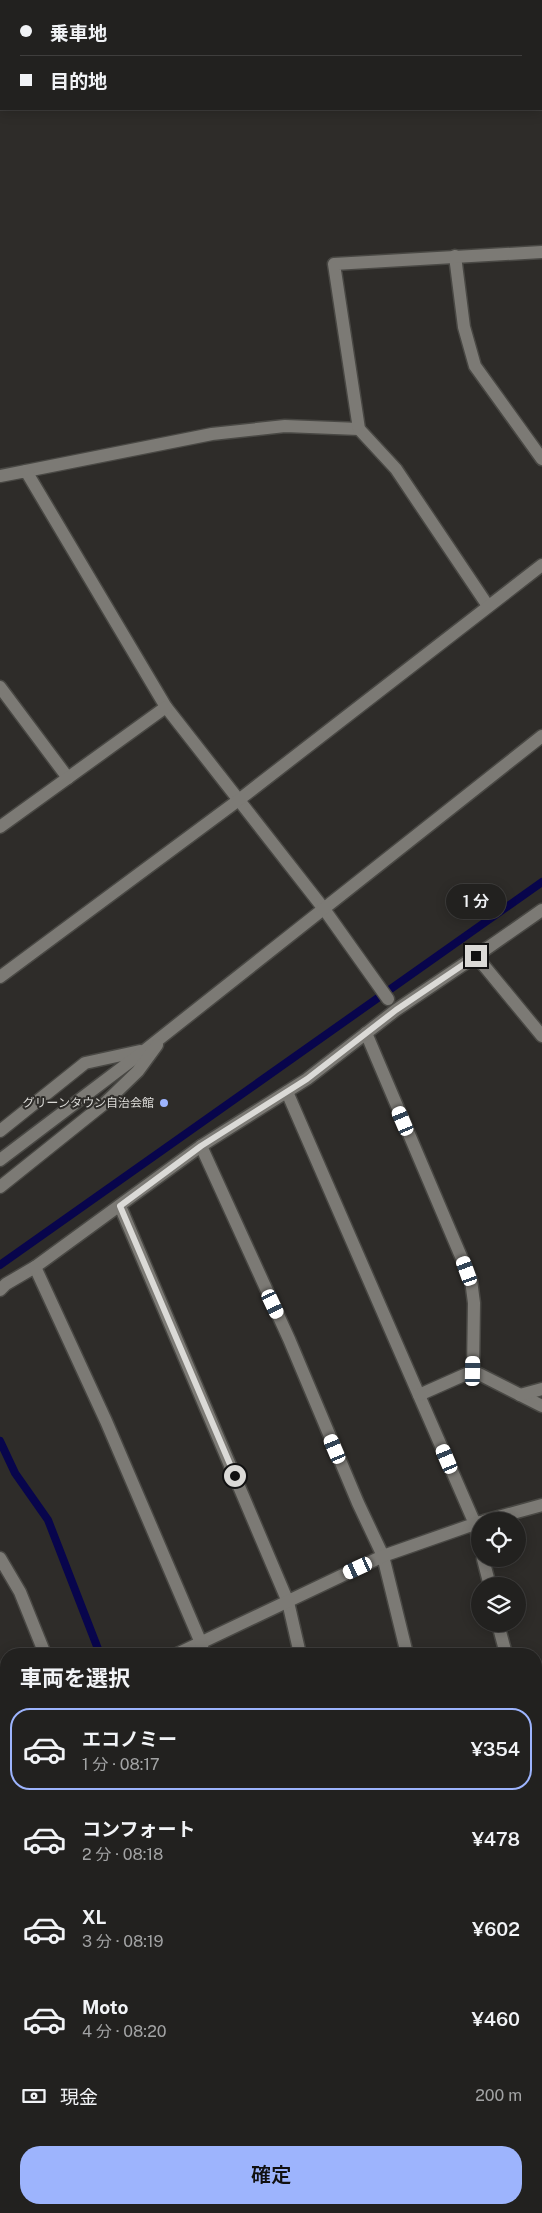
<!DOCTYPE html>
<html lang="ja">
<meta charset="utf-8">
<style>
:root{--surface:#22211f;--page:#2e2e2c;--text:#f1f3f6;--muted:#a2a3a4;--line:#3f3e3d;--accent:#9db4fd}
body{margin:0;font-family:"Public Sans","Noto Sans JP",sans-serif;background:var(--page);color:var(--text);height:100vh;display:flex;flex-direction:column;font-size:19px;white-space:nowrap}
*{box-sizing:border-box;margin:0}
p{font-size:16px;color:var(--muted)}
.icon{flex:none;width:28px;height:28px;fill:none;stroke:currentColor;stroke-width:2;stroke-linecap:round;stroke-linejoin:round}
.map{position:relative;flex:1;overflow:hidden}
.panel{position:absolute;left:0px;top:1648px;width:542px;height:566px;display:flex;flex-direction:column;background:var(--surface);border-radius:20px 20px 0 0;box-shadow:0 2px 12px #0003,0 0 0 1px var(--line)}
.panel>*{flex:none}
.top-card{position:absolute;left:0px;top:0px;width:542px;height:110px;box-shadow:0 2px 12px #0003,0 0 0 1px var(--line);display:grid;align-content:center;height:110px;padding:0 20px;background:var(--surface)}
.tools{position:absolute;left:471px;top:1512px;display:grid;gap:10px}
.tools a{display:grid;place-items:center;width:55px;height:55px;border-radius:50%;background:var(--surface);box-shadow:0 2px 12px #0003,0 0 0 1px var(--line);font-size:25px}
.end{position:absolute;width:22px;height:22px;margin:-11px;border:6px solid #dbdad7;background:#111;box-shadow:0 0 0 2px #111}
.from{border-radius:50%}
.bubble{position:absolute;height:35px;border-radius:18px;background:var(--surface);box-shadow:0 2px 12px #0003,0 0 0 1px var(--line);font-size:16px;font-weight:600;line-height:35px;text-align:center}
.car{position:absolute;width:15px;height:30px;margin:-15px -8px;border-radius:6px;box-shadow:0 0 4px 1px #0007;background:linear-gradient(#fff 24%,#345 0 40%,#fff 0 76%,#345 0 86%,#fff 0)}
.top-card b{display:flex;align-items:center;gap:18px;height:48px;font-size:19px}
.top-card b+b{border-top:1px solid var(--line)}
.top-card i{width:12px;height:12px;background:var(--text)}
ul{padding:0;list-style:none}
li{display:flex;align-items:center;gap:15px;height:82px;margin:0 10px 8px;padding:0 10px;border:2px solid transparent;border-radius:20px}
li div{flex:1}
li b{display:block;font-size:19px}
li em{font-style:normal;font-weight:600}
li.on{border-color:var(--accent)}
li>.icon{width:45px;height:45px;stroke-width:1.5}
h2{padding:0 20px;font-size:22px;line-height:60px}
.pay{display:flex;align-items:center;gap:12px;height:55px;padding:0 20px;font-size:19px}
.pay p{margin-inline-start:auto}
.button{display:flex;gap:10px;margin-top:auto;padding:10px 20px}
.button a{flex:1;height:58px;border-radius:20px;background:var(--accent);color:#111;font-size:20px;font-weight:600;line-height:58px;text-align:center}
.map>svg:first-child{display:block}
</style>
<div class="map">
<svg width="542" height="2213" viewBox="0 0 542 2213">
<rect width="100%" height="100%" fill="#2e2c29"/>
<!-- water -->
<path fill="#08054c" d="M 0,0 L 256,0 L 1,1 L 0,43 Z"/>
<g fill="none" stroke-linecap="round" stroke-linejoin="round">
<!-- stream -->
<g stroke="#08054c" stroke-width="8">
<path d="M 0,1265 L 542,882"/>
<path d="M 0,1441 L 15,1473 L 48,1520 L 100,1654"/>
<path d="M 225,2208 L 226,2213"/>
</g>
<!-- minor casing -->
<g stroke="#494844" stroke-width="15">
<g id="minor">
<path d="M 455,256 L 464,327 L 475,366 L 542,459"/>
<path d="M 26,471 L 212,434 L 285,426 L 359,429"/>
<path d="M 0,476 L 26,471 L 166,707 L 324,909 L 388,999"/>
<path d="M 488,606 L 396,469 L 359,429 L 334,264 L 542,252"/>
<path d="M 0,687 L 68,778"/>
<path d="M 0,827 L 166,707"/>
<path d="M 476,956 L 542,910"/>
<path d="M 0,977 L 240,799 L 542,565"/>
<path d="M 366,1033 L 471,1280 L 474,1303 L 473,1371 L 542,1406"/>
<path d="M 287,1092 L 475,1524 L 480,1545"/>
<path d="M 0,1131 L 85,1063 L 140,1051"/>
<path d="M 201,1146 L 289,1339 L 358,1503 L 383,1556 L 407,1654"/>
<path d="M 0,1160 L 144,1051 L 542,736"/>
<path d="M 0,1187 L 105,1103 L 138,1071 L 157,1045"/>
<path d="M 120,1206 L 288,1602 L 300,1654"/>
<path d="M 0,1290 L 6,1284 L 35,1267"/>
<path d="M 419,1395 L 473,1371"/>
<path d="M 520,1395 L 542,1389"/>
<path d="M 484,1521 L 542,1505"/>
<path d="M 0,1558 L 20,1592 L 45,1654"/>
<path d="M 483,1559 L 490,1586"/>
<path d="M 498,1624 L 506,1654"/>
<path d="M 177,1654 L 383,1556 L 480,1522"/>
<path d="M 204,1654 L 201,1643 L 106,1421 L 35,1267 L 201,1146 L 307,1079 L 396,1010 L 476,956 L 542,1036"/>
<path d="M 536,1784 L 542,1809"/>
<path d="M 536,1898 L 542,1897"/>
<path d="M 0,1914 L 6,1947"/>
<path d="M 0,2013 L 6,2011"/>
<path d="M 56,2208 L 57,2213"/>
<path d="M 164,2208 L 165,2213"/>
<path d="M 403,2208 L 404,2213"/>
<path d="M 508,2208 L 509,2213"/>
</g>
</g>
<!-- minor -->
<use href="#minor" stroke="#7c7a75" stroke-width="12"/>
</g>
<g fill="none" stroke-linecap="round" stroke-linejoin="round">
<!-- route -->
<path stroke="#dbdad7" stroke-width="6" d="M 235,1476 L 120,1206 L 201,1146 L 307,1079 L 396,1010 L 476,956"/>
</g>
<!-- markers -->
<circle fill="#9db4fd" stroke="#2e2c29" stroke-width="2" cx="164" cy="1103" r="5"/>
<g text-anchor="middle" stroke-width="4" stroke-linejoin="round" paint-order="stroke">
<!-- poi labels -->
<g font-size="12" fill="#dbdad7" stroke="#2e2c29" text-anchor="end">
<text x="154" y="1107">グリーンタウン自治会館</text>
</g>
</g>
</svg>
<div class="tools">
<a><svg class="icon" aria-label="locate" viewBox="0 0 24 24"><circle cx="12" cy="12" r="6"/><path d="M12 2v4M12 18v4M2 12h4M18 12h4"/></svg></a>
<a><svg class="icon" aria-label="layers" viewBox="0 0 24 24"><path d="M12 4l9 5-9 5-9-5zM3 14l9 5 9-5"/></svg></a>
</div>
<i class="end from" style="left:235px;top:1476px"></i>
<i class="end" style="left:476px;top:956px"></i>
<div class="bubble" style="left:446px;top:884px;width:60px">1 分</div>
<i class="car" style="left:403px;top:1121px;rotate:337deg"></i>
<i class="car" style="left:467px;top:1271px;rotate:340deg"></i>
<i class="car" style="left:273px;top:1304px;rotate:155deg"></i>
<i class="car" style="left:473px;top:1371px;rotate:1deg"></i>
<i class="car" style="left:335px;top:1449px;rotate:337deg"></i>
<i class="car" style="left:447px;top:1459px;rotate:337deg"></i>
<i class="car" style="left:358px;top:1568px;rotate:245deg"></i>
<div class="top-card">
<b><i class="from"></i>乗車地</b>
<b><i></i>目的地</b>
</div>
<section class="panel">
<h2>車両を選択</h2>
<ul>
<li class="on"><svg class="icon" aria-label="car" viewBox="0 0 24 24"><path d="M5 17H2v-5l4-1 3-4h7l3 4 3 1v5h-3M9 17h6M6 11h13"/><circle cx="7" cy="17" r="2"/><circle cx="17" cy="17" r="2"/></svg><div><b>エコノミー</b><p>1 分 · 08:17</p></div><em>¥354</em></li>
<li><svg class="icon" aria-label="car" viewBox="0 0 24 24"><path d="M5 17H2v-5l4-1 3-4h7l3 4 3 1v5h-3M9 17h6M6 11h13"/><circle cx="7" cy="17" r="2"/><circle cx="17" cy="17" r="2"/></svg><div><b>コンフォート</b><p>2 分 · 08:18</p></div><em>¥478</em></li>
<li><svg class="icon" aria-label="car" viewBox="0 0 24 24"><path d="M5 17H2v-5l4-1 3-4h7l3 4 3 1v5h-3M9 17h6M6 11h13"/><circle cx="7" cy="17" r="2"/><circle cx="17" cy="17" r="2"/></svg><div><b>XL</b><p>3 分 · 08:19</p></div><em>¥602</em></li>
<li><svg class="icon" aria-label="car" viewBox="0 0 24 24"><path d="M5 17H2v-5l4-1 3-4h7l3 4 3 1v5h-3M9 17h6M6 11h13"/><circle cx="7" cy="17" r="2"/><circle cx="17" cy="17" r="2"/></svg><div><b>Moto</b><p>4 分 · 08:20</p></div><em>¥460</em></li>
</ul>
<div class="pay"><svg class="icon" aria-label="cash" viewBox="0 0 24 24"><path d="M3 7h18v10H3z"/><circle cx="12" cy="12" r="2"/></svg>現金<p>200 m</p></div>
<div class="button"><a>確定</a></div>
</section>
</div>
